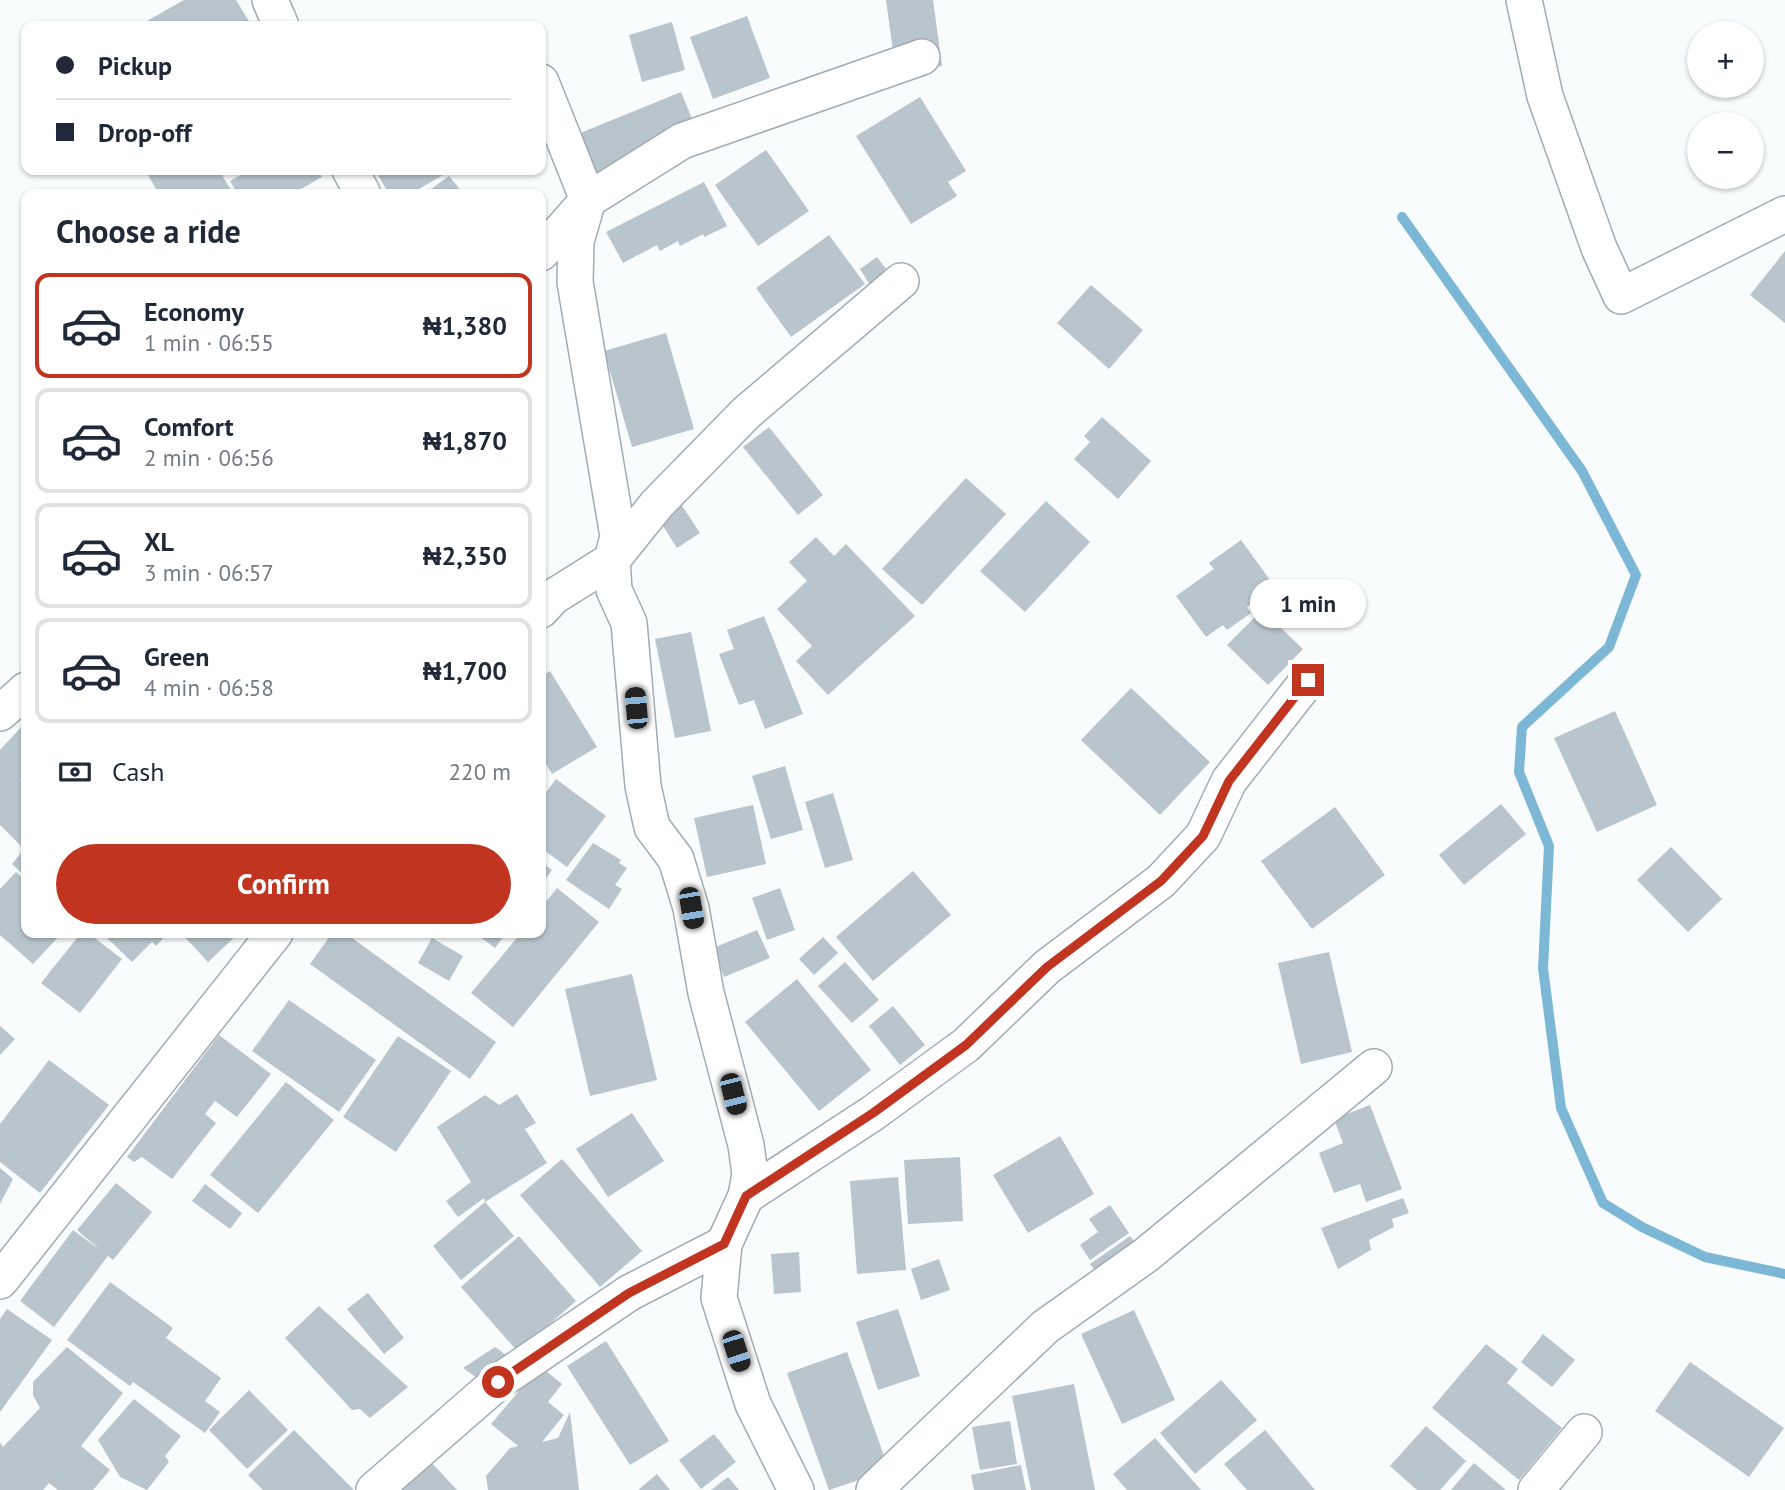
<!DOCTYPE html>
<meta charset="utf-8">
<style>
:root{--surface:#fff;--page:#f6f6f7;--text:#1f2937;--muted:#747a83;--line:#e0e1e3;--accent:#c03420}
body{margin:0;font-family:"PT Sans",sans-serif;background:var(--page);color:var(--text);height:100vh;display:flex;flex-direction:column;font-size:26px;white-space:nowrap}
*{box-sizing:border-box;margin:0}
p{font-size:23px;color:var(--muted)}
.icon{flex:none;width:38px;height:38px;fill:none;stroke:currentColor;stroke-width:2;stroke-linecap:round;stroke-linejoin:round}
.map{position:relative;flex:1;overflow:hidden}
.panel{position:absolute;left:21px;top:189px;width:525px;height:749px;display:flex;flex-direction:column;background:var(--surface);border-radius:14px;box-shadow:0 2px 5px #0004}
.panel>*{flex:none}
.guide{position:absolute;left:21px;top:21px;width:525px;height:154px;border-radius:14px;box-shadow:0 2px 5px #0004;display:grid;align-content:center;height:154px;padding:0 35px;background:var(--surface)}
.buttons{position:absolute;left:1687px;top:21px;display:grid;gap:14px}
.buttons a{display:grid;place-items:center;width:77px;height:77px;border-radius:50%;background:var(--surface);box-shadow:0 2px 5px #0004;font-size:35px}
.end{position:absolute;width:32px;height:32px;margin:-16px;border:9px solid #c03420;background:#fff;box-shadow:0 0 0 4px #fff}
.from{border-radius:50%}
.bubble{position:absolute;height:49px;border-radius:24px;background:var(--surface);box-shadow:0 2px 5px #0004;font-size:23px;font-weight:700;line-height:49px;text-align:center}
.car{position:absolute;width:21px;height:42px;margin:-21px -10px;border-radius:9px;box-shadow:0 0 5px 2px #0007;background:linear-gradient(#222 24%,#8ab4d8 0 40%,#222 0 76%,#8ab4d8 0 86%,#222 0)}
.guide b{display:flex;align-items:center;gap:24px;height:66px;font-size:26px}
.guide b+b{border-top:2px solid var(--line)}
.guide i{width:18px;height:18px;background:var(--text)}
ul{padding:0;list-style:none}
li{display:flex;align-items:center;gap:21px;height:105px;margin:0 14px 10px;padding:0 21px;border:4px solid var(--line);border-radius:14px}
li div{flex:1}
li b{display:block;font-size:26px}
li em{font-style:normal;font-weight:700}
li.current{border-color:var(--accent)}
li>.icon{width:63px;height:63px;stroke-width:1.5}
h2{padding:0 35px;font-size:32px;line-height:84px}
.pay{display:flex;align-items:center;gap:18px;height:77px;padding:0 35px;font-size:26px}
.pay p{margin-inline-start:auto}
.primary-button{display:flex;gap:14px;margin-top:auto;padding:14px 35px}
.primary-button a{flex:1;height:80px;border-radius:42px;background:var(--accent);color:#fff;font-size:28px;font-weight:700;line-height:80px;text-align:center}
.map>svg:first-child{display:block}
</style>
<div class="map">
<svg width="1785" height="1490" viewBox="0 0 1785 1490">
<rect width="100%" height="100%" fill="#f9fcfd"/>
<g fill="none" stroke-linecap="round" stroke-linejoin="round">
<!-- stream -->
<path stroke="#7db7d6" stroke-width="10" d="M 1402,217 L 1582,471 L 1636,575 L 1609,647 L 1522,727 L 1519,772 L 1549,846 L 1543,968 L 1561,1108 L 1603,1203 L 1642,1227 L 1705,1257 L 1785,1274"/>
</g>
<!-- building -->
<g fill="#b8c5cc">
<path d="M 184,0 L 236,0 L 252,26 L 138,26 Z"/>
<path d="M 886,0 L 933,0 L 942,66 L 896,73 Z"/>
<path d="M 747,16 L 770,78 L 713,99 L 690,37 Z"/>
<path d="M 672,22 L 685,70 L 642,82 L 629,35 Z"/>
<path d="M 681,92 L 703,145 L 590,191 L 568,138 Z"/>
<path d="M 920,97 L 966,171 L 948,182 L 957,196 L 911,224 L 856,136 Z"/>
<path d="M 766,150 L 809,211 L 758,246 L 715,185 Z"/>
<path d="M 145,170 L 219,170 L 231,190 L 226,192 L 227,194 L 159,194 Z"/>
<path d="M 249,170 L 318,170 L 322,177 L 292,194 L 238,194 L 230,181 Z"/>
<path d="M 375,170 L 452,170 L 410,194 L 389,194 Z"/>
<path d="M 449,176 L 464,194 L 424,194 Z"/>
<path d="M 704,182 L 727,226 L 704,237 L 703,234 L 680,246 L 678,241 L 660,251 L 657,245 L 623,263 L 606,232 Z"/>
<path d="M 829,235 L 865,284 L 791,337 L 756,288 Z"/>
<path d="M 1785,251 L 1785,323 L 1750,295 Z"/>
<path d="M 877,257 L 889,273 L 870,285 L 860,269 Z"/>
<path d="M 1091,285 L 1143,330 L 1109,369 L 1057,323 Z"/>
<path d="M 666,333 L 694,429 L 632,447 L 604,351 Z"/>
<path d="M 1102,417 L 1151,461 L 1118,499 L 1074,459 L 1090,442 L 1084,436 Z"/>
<path d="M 769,427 L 823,495 L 798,515 L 743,447 Z"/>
<path d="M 966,478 L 1006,514 L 922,605 L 882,569 Z"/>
<path d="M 679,501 L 700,533 L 677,548 L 656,515 Z"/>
<path d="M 1046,501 L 1090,542 L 1025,612 L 980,571 Z"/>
<path d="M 816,537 L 834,556 L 846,544 L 915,616 L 828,695 L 796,661 L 812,646 L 777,609 L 807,581 L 789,562 Z"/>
<path d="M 1241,540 L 1275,587 L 1247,607 L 1251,613 L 1227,630 L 1223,625 L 1206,637 L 1176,596 L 1214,569 L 1209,563 Z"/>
<path d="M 1262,610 L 1303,649 L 1268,685 L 1227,645 Z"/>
<path d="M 764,616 L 803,714 L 765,729 L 754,700 L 739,705 L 719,654 L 734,649 L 727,630 Z"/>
<path d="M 691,632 L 711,731 L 675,738 L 655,639 Z"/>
<path d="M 550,671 L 597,747 L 552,774 L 541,756 L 541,677 Z"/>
<path d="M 1131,688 L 1210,762 L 1160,815 L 1081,740 Z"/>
<path d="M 1615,711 L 1657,805 L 1597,832 L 1554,738 Z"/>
<path d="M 26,722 L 26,785 L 18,778 L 26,787 L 26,877 L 12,864 L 24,849 L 0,825 L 0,750 Z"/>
<path d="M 785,766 L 803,830 L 771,839 L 752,776 Z"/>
<path d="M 556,779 L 606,816 L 567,867 L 541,848 L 541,799 Z"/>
<path d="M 833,793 L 853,860 L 825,868 L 805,802 Z"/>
<path d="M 1501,804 L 1526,834 L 1464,885 L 1439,855 Z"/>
<path d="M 753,805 L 766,864 L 707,877 L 694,818 Z"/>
<path d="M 1335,807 L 1385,875 L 1312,929 L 1261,861 Z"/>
<path d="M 593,843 L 621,860 L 619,863 L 627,868 L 615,885 L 622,889 L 609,909 L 566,880 Z"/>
<path d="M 1671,847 L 1722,899 L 1688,932 L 1637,880 Z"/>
<path d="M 541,862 L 552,870 L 541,885 Z"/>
<path d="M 913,871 L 951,915 L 873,981 L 836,937 Z"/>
<path d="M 16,872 L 26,881 L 26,933 L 62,933 L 33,964 L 0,935 L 0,889 Z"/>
<path d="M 557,888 L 599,922 L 513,1027 L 471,993 L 521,933 L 541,933 L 541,908 Z"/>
<path d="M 780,888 L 795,930 L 767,940 L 752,898 Z"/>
<path d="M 757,930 L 770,958 L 724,977 L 713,948 Z"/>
<path d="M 81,933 L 88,933 L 122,959 L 80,1013 L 41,983 Z"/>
<path d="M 102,933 L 168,933 L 156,946 L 152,942 L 132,962 Z"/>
<path d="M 181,933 L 239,933 L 208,962 Z"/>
<path d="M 332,933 L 345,933 L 496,1042 L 470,1079 L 310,964 Z"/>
<path d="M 475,933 L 506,933 L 495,948 Z"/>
<path d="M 823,937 L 838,953 L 814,975 L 799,959 Z"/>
<path d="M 432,938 L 463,956 L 449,981 L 418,963 Z"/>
<path d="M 1329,952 L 1352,1052 L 1301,1064 L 1278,963 Z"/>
<path d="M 845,962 L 879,1000 L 852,1023 L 818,986 Z"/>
<path d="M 632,974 L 657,1080 L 590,1096 L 565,989 Z"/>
<path d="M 797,979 L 871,1070 L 819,1111 L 745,1022 Z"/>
<path d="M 289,1000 L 376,1060 L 339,1112 L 252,1051 Z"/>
<path d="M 893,1006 L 925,1045 L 900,1065 L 869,1026 Z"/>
<path d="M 0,1026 L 15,1039 L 0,1055 Z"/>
<path d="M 219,1035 L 271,1074 L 237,1117 L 215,1101 L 205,1114 L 216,1123 L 172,1179 L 142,1157 L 134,1162 L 127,1157 Z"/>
<path d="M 398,1036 L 451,1071 L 396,1152 L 343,1117 Z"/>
<path d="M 49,1060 L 109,1105 L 40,1193 L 0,1162 L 0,1124 Z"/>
<path d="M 286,1082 L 334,1120 L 258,1213 L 210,1175 Z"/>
<path d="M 517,1094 L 536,1123 L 525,1129 L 547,1163 L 485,1202 L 514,1236 L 461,1280 L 433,1246 L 485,1202 L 484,1198 L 458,1217 L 446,1201 L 471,1182 L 437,1127 L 485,1095 L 499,1105 Z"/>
<path d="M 1370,1105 L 1402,1189 L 1366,1202 L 1360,1184 L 1334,1193 L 1319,1153 L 1343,1143 L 1334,1119 Z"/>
<path d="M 632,1113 L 664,1161 L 608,1197 L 576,1149 Z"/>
<path d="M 1060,1136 L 1094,1194 L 1028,1233 L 993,1175 Z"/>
<path d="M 960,1157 L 963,1221 L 908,1224 L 904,1160 Z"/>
<path d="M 562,1159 L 642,1251 L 600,1287 L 520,1195 Z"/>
<path d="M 0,1168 L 13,1179 L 0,1204 Z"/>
<path d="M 898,1177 L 906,1270 L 857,1274 L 850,1181 Z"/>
<path d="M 116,1183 L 152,1212 L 113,1260 L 108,1256 L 54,1327 L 20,1301 L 73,1230 L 100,1250 L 77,1230 Z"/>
<path d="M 205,1184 L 242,1213 L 230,1229 L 192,1201 Z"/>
<path d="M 1403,1198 L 1409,1213 L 1392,1219 L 1394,1227 L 1369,1240 L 1371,1250 L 1338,1269 L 1321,1228 Z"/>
<path d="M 1110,1205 L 1129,1233 L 1090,1260 L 1080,1245 L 1098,1232 L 1089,1219 Z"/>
<path d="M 519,1236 L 576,1301 L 518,1352 L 461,1287 Z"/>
<path d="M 1130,1236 L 1141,1250 L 1101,1279 L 1090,1264 Z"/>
<path d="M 799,1252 L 801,1292 L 774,1294 L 771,1254 Z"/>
<path d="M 939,1259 L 950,1290 L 921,1300 L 911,1269 Z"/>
<path d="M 110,1282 L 173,1328 L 166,1338 L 221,1378 L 205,1401 L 220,1412 L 205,1433 L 133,1382 L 130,1386 L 67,1340 Z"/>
<path d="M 368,1293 L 404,1338 L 384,1354 L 347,1309 Z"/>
<path d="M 319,1306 L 408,1387 L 370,1418 L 360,1409 L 352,1410 L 285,1338 Z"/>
<path d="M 7,1309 L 52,1340 L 0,1412 L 0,1319 Z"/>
<path d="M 898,1309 L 920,1376 L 878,1390 L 856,1322 Z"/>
<path d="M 1134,1310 L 1175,1400 L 1122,1424 L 1081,1334 Z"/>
<path d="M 1543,1334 L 1575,1360 L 1552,1387 L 1521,1362 Z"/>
<path d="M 606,1341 L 669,1441 L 630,1465 L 567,1366 Z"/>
<path d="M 1486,1344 L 1518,1369 L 1507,1383 L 1562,1428 L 1519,1480 L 1432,1408 Z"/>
<path d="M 67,1347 L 123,1393 L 81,1446 L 110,1470 L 93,1490 L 58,1490 L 49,1483 L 43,1490 L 0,1490 L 0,1442 L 3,1447 L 40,1408 L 33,1395 L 33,1382 Z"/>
<path d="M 495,1347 L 513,1360 L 484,1383 L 463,1368 Z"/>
<path d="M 847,1352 L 889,1470 L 829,1490 L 787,1373 Z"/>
<path d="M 1690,1362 L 1784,1428 L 1749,1477 L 1655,1411 Z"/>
<path d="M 540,1366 L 562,1384 L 548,1402 L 564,1415 L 542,1442 L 558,1438 L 570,1412 L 579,1490 L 488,1490 L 486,1476 L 510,1448 L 518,1446 L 491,1424 Z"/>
<path d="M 1221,1380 L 1257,1420 L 1195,1474 L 1160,1433 Z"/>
<path d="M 1074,1384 L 1095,1490 L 1031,1490 L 1012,1396 Z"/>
<path d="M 249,1390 L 288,1430 L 247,1469 L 209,1430 Z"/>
<path d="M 134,1399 L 181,1436 L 165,1456 L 169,1462 L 147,1490 L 120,1477 L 98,1440 Z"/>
<path d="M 1010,1421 L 1017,1464 L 980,1470 L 972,1427 Z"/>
<path d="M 1426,1426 L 1466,1461 L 1440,1490 L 1417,1490 L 1390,1466 Z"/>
<path d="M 294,1430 L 354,1490 L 263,1490 L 248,1475 Z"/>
<path d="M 1265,1430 L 1315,1490 L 1247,1490 L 1224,1464 Z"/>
<path d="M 714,1434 L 736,1462 L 701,1489 L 679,1460 Z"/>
<path d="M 1155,1438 L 1201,1490 L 1127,1490 L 1113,1474 Z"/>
<path d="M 430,1461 L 457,1490 L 398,1490 Z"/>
<path d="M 1474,1463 L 1506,1490 L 1451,1490 Z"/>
<path d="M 1021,1465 L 1026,1490 L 974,1490 L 971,1475 Z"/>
<path d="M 657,1474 L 670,1490 L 638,1490 Z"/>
<path d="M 728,1477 L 739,1490 L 711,1490 Z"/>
</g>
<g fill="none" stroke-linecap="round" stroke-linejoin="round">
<!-- minor casing -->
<g stroke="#a0acb4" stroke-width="38">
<g id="minor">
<path d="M 270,0 L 281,26"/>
<path d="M 1524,0 L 1545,96 L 1599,248 L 1621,296 L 1785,214"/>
<path d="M 541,82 L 588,200 L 576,241 L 575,282 L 618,536 L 612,560 L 614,590 L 629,623 L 643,786 L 652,827 L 676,859 L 691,908 L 706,993 L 746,1145 L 750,1174 L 746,1196 L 724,1244 L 719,1298 L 753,1404 L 796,1490"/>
<path d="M 350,170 L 363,194"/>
<path d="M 541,253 L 588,200 L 682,141 L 922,57"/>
<path d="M 541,610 L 553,597 L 612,560 L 657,504 L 746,413 L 901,281"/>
<path d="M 0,713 L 26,690"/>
<path d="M 746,1196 L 873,1113 L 966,1045 L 1047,967 L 1161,881 L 1203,836 L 1229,781 L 1308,680"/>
<path d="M 0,1281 L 275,933"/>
<path d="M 374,1490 L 498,1382 L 629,1293 L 724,1244"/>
<path d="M 874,1490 L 1045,1327 L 1146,1255 L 1374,1067"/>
<path d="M 1536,1490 L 1584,1432"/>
</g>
</g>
<!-- minor -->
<use href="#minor" stroke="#fff" stroke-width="35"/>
</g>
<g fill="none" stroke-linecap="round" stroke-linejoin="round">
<!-- route -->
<path stroke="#c03420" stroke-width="9" d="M 498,1382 L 629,1293 L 724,1244 L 746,1196 L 873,1113 L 966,1045 L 1047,967 L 1161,881 L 1203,836 L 1229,781 L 1308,680"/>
</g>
</svg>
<div class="buttons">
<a>+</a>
<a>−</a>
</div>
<i class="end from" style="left:498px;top:1382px"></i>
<i class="end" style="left:1308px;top:680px"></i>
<div class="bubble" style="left:1250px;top:579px;width:116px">1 min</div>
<i class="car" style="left:636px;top:708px;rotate:355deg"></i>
<i class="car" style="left:691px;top:908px;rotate:170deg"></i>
<i class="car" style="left:733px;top:1094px;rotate:166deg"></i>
<i class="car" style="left:736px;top:1351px;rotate:162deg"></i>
<div class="guide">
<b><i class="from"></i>Pickup</b>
<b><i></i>Drop-off</b>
</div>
<section class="panel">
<h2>Choose a ride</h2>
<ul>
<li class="current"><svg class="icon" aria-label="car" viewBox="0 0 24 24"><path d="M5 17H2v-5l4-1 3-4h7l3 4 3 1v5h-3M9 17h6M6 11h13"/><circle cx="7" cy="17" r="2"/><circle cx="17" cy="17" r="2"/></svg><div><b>Economy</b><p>1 min · 06:55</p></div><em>₦1,380</em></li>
<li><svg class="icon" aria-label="car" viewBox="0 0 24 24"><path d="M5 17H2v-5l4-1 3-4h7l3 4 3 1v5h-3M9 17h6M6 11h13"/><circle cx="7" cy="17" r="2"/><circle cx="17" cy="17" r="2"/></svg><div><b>Comfort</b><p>2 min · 06:56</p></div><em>₦1,870</em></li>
<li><svg class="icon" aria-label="car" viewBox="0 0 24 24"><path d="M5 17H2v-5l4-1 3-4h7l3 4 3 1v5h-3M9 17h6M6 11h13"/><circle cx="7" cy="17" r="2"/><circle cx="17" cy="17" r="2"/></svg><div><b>XL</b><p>3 min · 06:57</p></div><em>₦2,350</em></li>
<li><svg class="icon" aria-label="car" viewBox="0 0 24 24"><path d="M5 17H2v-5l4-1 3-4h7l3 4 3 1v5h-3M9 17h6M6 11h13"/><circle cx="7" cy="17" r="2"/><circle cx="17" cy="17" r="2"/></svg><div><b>Green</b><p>4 min · 06:58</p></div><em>₦1,700</em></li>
</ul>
<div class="pay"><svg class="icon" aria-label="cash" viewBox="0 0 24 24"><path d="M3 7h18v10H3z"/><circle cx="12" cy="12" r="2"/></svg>Cash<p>220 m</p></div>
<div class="primary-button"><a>Confirm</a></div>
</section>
</div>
